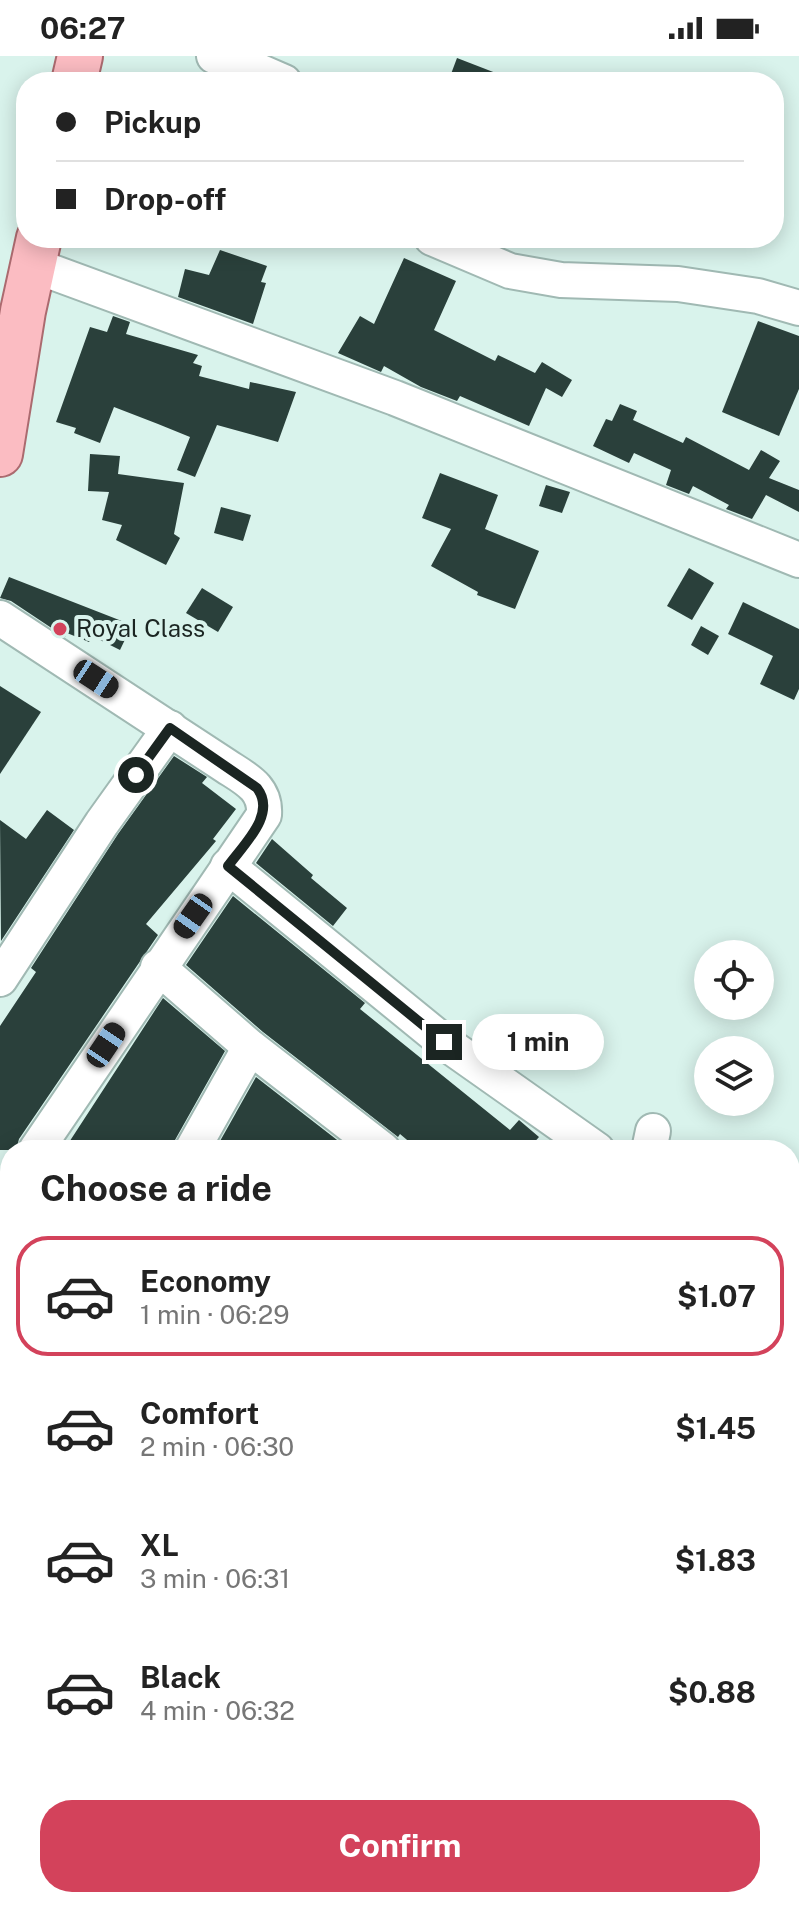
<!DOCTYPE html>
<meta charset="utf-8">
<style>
:root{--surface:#fff;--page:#f2f2f2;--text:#222;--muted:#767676;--line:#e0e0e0;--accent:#d3425b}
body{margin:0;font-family:"Public Sans",sans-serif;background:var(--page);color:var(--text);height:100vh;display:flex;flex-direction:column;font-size:30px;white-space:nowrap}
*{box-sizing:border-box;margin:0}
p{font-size:26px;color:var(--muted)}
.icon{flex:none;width:44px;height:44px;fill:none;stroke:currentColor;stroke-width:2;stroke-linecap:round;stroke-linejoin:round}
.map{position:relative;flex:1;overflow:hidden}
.sheet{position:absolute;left:0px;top:1084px;width:800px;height:768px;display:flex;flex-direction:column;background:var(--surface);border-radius:32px 32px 0 0;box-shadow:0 4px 20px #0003}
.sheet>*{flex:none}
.banner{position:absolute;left:16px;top:16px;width:768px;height:176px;border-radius:32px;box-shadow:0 4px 20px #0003;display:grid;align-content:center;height:176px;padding:0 40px;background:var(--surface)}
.tools{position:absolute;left:694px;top:884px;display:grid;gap:16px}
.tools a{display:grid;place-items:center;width:80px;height:80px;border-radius:50%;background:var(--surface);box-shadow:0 4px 20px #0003;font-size:40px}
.end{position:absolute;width:36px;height:36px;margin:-18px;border:10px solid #1b2522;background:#fff;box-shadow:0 0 0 4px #fff}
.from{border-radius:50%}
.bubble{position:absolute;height:56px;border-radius:28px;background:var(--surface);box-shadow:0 4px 20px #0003;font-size:26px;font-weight:700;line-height:56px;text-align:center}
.car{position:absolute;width:24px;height:48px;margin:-24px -12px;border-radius:10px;box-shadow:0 0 6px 2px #0007;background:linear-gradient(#222 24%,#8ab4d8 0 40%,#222 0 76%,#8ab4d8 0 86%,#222 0)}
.banner b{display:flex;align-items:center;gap:28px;height:76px;font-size:30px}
.banner b+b{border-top:2px solid var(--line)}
.banner i{width:20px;height:20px;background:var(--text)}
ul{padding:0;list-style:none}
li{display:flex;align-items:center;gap:24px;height:120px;margin:0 16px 12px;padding:0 24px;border:4px solid transparent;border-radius:32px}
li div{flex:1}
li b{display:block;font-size:30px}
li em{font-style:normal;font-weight:700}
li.current{border-color:var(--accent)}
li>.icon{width:72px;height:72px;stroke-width:1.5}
h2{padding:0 40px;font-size:36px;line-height:96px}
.primary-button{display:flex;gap:16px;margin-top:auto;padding:16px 40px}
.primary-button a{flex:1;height:92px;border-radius:32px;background:var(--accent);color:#fff;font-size:32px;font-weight:700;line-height:92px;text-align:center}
.status{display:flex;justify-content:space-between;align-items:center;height:56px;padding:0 40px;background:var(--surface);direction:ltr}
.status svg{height:22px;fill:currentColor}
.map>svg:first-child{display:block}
</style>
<div class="status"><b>06:27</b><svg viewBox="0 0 49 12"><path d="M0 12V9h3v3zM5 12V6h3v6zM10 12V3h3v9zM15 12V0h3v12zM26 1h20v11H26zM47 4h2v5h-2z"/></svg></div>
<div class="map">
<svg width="799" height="1852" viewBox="0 0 799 1852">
<rect width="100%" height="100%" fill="#d9f3ec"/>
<!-- building -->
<g fill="#2a403b">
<path d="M 457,2 L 514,24 L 514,26 L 448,26 Z"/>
<path d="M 220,194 L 267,210 L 261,226 L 266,227 L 253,268 L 178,241 L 185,213 L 209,219 Z"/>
<path d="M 404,202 L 456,225 L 434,274 L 495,305 L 498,299 L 535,317 L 542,306 L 572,324 L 562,341 L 546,332 L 529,370 L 460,340 L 457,345 L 421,331 L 384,310 L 381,316 L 338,297 L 360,260 L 374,268 Z"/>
<path d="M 113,260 L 130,266 L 126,278 L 198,299 L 193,307 L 202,310 L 199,320 L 249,333 L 250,326 L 296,336 L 278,386 L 217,369 L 195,421 L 177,414 L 190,381 L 158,368 L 114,351 L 100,387 L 74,377 L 76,372 L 56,366 L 90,271 L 107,276 Z"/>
<path d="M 758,265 L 799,280 L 799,333 L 779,380 L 722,356 Z"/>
<path d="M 620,348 L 637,355 L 633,364 L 683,387 L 686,381 L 749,414 L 761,394 L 780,405 L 769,422 L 799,434 L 799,456 L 766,439 L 752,463 L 726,453 L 729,449 L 693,430 L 689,438 L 666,429 L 671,414 L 634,397 L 629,407 L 593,390 L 606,363 L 612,365 Z"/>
<path d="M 90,398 L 120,400 L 118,418 L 184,427 L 174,478 L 180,482 L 166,509 L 116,484 L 122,469 L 102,464 L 109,436 L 88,435 Z"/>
<path d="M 440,417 L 498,439 L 485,473 L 539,495 L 515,553 L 477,539 L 478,536 L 431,510 L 451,473 L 422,462 Z"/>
<path d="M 546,429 L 570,436 L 562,457 L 539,450 Z"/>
<path d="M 221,451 L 251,459 L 243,485 L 214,477 Z"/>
<path d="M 689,512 L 714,527 L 692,564 L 667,550 Z"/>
<path d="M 9,521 L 132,569 L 120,594 L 92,580 L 89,586 L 67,577 L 65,581 L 11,545 L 0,542 Z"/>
<path d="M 202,532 L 233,551 L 218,576 L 186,557 Z"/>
<path d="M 743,546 L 799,573 L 799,633 L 794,644 L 760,628 L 773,600 L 728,578 Z"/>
<path d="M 701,570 L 719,580 L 708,599 L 691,589 Z"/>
<path d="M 0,630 L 41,656 L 0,718 Z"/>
<path d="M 174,700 L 207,721 L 202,727 L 236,753 L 213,783 L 216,785 L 146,868 L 158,879 L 19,1083 L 16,1094 L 0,1094 L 0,970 L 36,916 L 31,912 L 118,778 Z"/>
<path d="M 47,754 L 74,774 L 1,885 L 0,764 L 26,783 Z"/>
<path d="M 272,783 L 313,819 L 311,822 L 347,852 L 333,870 L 256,807 Z"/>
<path d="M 233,840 L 365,947 L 360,953 L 510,1074 L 519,1064 L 539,1081 L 531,1090 L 535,1094 L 419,1094 L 400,1078 L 398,1081 L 263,976 L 186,909 Z"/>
<path d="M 163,942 L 225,995 L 175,1084 L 172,1094 L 64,1094 Z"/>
<path d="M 256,1021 L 350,1094 L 215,1094 Z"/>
</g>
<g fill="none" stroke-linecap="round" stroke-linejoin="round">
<!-- minor casing -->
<g stroke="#a0b9b3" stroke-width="38">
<g id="minor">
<path d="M 214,0 L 240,7 L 284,26"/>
<path d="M 432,182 L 510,215 L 561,224 L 678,228 L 758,240 L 799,252"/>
<path d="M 33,209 L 395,342 L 799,504"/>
<path d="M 0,562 L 226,710 C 246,723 266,732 264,759 L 36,1094"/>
<path d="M 228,810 L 444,986 L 597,1094"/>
<path d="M 158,911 L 250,991 L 383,1094"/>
<path d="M 0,923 L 102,767 L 170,672"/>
<path d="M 192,1094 L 250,991"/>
<path d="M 649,1094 L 653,1075"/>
<path d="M 0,1149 L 10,1133"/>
<path d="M 790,1180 L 799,1183"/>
<path d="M 0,1305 L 10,1312"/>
<path d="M 790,1326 L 799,1326"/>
<path d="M 0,1378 L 10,1364"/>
<path d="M 790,1458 L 799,1458"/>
</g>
</g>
<!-- major casing -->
<g stroke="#ab6a6f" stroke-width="48">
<g id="major">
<path d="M 74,26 L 80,0"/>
<path d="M 0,398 L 23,255 L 39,182"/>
</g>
</g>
<!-- path -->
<path stroke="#748581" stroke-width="4" stroke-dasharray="4 4" stroke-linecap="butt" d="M 0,1444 L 10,1446"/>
<!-- minor -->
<use href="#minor" stroke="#fff" stroke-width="34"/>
<!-- major -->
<use href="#major" stroke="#fbbcc2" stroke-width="44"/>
</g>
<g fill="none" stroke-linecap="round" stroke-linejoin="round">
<!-- route -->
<path stroke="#1b2522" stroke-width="10" d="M 136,719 L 170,672 L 257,732 C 277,758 244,788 228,810 L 444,986"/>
</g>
<!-- markers -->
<circle fill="#d3425b" stroke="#d9f3ec" stroke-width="3" cx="60" cy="573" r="8"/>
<g text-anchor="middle" stroke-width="8" stroke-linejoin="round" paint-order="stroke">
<!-- poi labels -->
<g font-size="24" fill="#1b2522" stroke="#d9f3ec" text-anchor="start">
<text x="76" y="581">Royal Class</text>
</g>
</g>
</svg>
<div class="tools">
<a><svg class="icon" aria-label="locate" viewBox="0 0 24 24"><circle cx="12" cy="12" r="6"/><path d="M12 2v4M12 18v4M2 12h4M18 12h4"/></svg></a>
<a><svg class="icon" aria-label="layers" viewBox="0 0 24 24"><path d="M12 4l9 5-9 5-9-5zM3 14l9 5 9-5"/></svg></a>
</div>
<i class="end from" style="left:136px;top:719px"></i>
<i class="end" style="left:444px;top:986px"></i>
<div class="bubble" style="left:472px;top:958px;width:132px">1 min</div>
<i class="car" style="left:96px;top:623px;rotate:123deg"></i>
<i class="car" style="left:193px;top:860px;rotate:215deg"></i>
<i class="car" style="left:106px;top:989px;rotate:34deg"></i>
<div class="banner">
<b><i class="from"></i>Pickup</b>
<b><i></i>Drop-off</b>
</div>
<section class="sheet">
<h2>Choose a ride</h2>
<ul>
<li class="current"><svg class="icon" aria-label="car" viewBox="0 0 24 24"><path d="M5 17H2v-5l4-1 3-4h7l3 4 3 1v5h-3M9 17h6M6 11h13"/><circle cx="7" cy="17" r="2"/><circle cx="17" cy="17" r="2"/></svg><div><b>Economy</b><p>1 min · 06:29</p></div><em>$1.07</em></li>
<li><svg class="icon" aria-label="car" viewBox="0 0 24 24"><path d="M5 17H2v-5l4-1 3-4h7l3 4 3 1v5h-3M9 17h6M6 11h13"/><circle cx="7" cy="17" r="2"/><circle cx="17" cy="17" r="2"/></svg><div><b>Comfort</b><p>2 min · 06:30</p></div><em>$1.45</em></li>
<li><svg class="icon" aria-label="car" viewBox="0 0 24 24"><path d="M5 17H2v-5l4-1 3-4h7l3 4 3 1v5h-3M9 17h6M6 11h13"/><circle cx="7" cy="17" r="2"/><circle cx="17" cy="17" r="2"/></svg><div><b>XL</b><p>3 min · 06:31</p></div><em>$1.83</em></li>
<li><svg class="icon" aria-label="car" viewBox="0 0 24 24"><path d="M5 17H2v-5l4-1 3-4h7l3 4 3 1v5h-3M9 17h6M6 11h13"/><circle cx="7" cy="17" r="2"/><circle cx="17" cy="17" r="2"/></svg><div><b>Black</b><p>4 min · 06:32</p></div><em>$0.88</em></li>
</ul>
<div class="primary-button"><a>Confirm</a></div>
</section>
</div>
